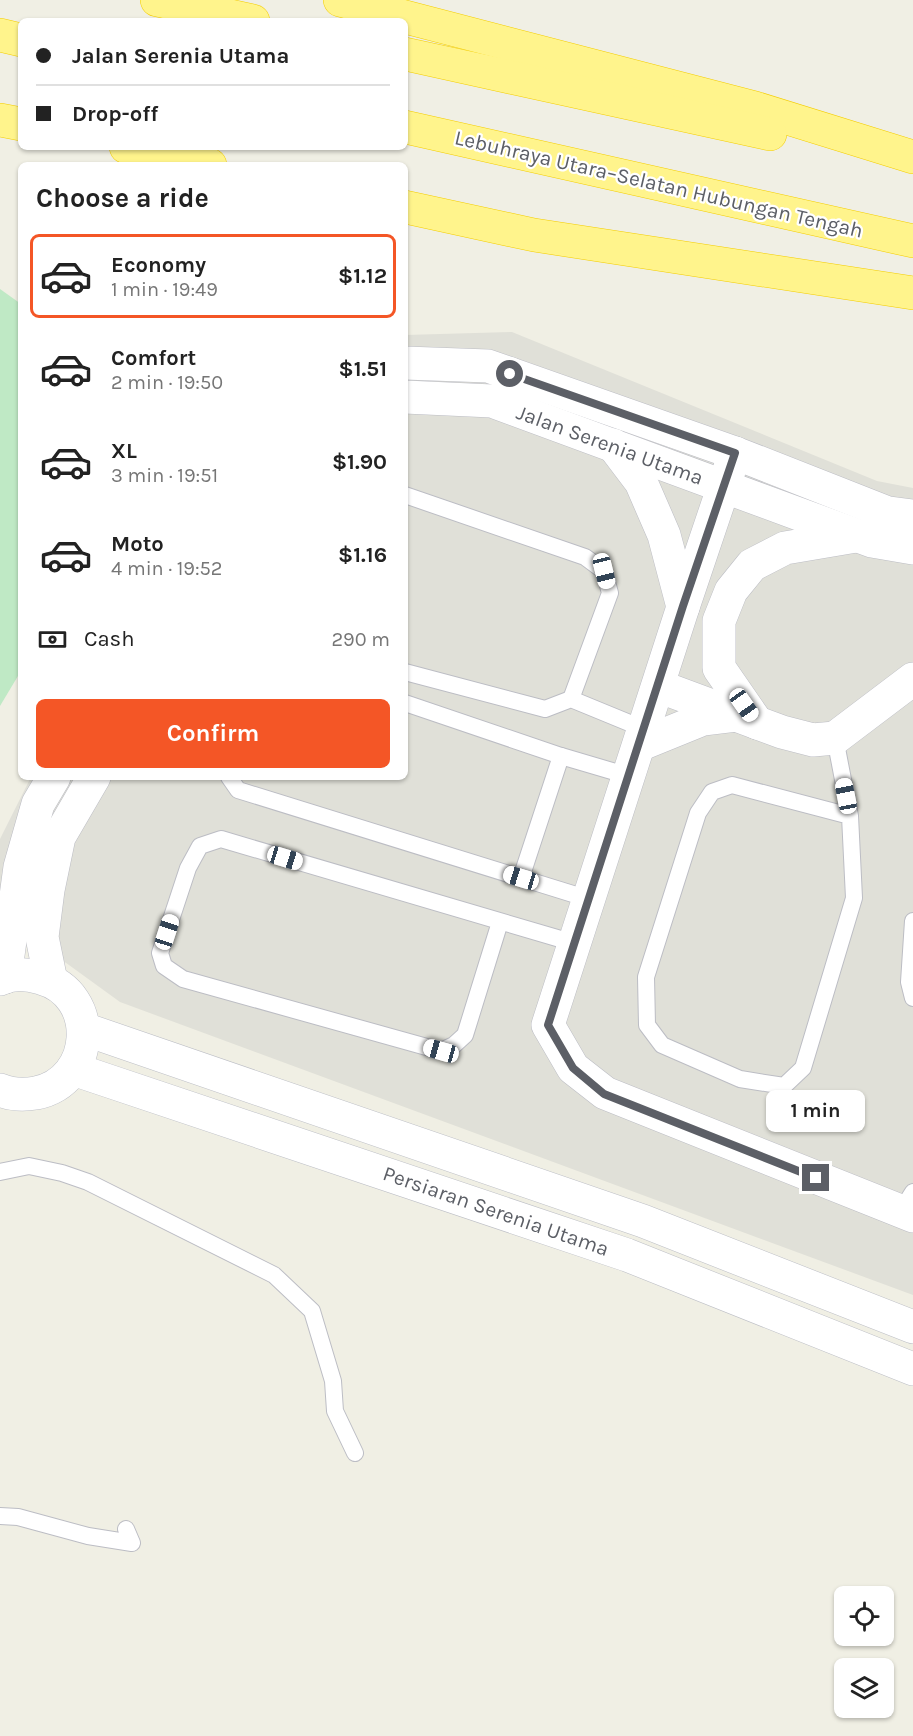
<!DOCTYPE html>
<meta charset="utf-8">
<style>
:root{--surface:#fff;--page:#f2f2f2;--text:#222;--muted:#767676;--line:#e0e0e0;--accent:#f45626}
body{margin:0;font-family:Karla,sans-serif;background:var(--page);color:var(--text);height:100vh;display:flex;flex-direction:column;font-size:22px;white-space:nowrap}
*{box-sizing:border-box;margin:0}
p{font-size:20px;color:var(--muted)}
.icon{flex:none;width:33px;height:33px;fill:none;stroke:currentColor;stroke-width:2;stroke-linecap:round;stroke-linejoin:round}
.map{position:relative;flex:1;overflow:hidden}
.panel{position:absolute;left:18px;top:162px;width:390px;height:618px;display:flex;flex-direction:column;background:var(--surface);border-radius:9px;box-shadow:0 2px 4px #0004}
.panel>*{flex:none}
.top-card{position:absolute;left:18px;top:18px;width:390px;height:132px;border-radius:9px;box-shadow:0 2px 4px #0004;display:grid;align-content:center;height:132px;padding:0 18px;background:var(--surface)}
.buttons{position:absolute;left:834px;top:1586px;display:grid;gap:12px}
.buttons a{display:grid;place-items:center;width:60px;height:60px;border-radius:9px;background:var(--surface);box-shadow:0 2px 4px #0004;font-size:30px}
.end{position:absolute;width:27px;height:27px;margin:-14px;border:8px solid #5c5f66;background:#fff;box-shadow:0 0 0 3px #fff}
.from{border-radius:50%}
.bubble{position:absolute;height:42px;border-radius:9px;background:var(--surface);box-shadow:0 2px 4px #0004;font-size:20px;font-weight:700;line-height:42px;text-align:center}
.car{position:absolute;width:18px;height:36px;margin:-18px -9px;border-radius:8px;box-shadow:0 0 4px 2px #0007;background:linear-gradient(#fff 24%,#345 0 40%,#fff 0 76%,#345 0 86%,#fff 0)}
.top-card b{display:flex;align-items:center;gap:21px;height:57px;font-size:22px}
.top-card b+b{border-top:2px solid var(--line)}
.top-card i{width:15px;height:15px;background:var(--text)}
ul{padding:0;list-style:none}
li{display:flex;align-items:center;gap:18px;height:84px;margin:0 12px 9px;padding:0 6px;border:3px solid transparent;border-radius:9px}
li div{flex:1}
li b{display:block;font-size:22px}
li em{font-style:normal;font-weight:700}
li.selected{border-color:var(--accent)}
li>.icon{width:54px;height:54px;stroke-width:1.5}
h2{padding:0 18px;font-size:27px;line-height:72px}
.pay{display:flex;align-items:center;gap:15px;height:66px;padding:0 18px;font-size:22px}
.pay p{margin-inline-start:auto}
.button{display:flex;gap:12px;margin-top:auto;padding:12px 18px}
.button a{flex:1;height:69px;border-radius:9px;background:var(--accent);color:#fff;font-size:24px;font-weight:700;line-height:69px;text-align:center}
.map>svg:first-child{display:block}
</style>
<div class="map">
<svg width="913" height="1736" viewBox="0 0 913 1736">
<rect width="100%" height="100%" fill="#f0efe4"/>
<!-- industrial -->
<path fill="#e0e0d8" d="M 512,332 L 877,481 L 913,488 L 913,1295 L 120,1002 L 0,915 L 0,839 L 31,777 L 405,777 L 405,335 Z"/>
<!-- green -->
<path fill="#bfe9c5" d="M 0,289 L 21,304 L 21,671 L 0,706 Z"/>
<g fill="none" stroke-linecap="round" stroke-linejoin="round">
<!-- lane casing -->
<g stroke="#bcbdc4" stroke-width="18">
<g id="lane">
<path d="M 405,495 L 585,557 L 604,571 L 610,593 L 571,699"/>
<path d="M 405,672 L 545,709 L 571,699 L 644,729"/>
<path d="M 405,703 L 561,756 L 521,878"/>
<path d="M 835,738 L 850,816 L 854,898 L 803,1068 L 784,1086 L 740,1079 L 662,1045 L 647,1025 L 646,977 L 698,813 L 712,792 L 732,785 L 850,816"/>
<path d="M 561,756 L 629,776"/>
<path d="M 229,777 L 238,790 L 589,899"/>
<path d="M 913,921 L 909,982 L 913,998"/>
<path d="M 500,922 L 465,1035 L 454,1045 L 441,1051 L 183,979 L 164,966 L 160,953 L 188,868 L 200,846 L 221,839 L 574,943"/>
<path d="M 0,1172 L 29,1166 L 62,1173 L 88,1182 L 274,1275 L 312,1311 L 333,1381 L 335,1411 L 355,1453"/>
<path d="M 901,1211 L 913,1192"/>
<path d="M 0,1516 L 18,1517 L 88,1536 L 132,1543 L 126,1529"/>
</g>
</g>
<!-- street casing -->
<g stroke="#bcbdc4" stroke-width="34">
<g id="street">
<path d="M 405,363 L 488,366 L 735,453 L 888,513 L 913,516"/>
<path d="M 405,397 L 492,401 L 872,541 L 913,548"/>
<path d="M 613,445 L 641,482 L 664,535 L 683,607"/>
<path d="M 735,453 L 683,607 L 548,1025 L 573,1068 L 605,1093 L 913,1216"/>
<path d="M 658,686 L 782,732 L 813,740 L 835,738 L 913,679"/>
<path d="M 757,723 L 719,668 L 719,621 L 731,591 L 752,565 L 785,548 L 856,536"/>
<path d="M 639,745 L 703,719 L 736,715"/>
<path d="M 5,977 L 20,867 L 38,804 L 54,777"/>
<path d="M 51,981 L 42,937 L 48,890 L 59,837 L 94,777"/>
</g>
</g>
<!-- secondary casing -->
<g stroke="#bdbfc6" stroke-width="34">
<g id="secondary">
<path d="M 0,979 C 12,973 28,974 41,978 C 100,994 96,1081 36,1093 C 24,1095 12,1095 0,1090"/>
<path d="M 84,1029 L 643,1221 L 913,1327"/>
<path d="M 73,1069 L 627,1255 L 913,1369"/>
</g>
</g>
<!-- highway casing -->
<g stroke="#f4cd00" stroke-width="34">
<g id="highway">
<path d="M 157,0 L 253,21"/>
<path d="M 340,0 L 755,108 L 913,157"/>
<path d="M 0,35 L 21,40"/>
<path d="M 405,54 L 770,134"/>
<path d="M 0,120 L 21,124"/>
<path d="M 405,127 L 913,241"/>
<path d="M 126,147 L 210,165"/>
<path d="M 405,207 L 534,235 L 913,293"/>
</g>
</g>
<!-- lane -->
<use href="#lane" stroke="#fff" stroke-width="16"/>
<!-- street -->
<use href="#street" stroke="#fff" stroke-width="33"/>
<!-- secondary -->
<use href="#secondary" stroke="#fff" stroke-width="33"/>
<!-- highway -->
<use href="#highway" stroke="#fff48c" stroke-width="33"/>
</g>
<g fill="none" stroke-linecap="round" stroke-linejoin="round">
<!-- route -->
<path stroke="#5c5f66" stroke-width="8" d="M 510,374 L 735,453 L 683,606 L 548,1025 L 573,1068 L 604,1094 L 816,1178"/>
</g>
<g text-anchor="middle" stroke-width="4.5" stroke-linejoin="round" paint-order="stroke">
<!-- street labels -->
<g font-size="21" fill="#5c5f66" stroke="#fff">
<text transform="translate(659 184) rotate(13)" y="7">Lebuhraya Utara–Selatan Hubungan Tengah</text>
<text transform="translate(610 445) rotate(20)" y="7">Jalan Serenia Utama</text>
<text transform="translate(496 1211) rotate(19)" y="7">Persiaran Serenia Utama</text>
</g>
</g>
</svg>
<div class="buttons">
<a><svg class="icon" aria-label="locate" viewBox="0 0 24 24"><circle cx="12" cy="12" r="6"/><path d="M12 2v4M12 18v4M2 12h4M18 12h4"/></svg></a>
<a><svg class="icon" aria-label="layers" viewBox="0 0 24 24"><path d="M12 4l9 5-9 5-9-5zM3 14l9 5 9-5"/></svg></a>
</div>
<i class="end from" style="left:510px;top:374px"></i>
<i class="end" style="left:816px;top:1178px"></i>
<div class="bubble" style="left:766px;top:1090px;width:99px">1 min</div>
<i class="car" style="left:604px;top:571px;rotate:166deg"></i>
<i class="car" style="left:744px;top:705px;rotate:145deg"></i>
<i class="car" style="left:846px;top:796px;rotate:349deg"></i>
<i class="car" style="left:285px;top:858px;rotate:107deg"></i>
<i class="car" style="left:521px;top:878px;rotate:287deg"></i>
<i class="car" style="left:167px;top:932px;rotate:18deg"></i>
<i class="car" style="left:441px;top:1051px;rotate:286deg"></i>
<div class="top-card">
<b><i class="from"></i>Jalan Serenia Utama</b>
<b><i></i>Drop-off</b>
</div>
<section class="panel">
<h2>Choose a ride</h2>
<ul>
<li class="selected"><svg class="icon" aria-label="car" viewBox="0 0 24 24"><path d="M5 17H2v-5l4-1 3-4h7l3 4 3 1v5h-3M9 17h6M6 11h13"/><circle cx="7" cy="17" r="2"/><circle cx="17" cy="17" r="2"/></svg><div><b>Economy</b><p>1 min · 19:49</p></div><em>$1.12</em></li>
<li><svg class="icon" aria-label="car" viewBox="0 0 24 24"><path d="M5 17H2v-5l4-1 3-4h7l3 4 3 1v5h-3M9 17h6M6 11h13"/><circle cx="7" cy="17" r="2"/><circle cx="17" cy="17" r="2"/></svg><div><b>Comfort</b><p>2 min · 19:50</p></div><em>$1.51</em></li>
<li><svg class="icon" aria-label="car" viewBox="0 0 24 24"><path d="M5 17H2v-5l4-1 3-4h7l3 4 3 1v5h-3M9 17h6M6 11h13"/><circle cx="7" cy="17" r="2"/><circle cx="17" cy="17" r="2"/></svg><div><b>XL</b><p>3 min · 19:51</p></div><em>$1.90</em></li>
<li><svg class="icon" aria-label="car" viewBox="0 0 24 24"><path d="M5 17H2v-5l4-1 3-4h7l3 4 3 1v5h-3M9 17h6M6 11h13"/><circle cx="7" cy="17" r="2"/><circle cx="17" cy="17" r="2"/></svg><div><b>Moto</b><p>4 min · 19:52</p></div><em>$1.16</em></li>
</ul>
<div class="pay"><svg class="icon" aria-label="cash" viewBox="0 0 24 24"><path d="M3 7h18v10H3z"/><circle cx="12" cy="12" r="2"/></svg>Cash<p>290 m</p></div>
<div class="button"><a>Confirm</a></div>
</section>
</div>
